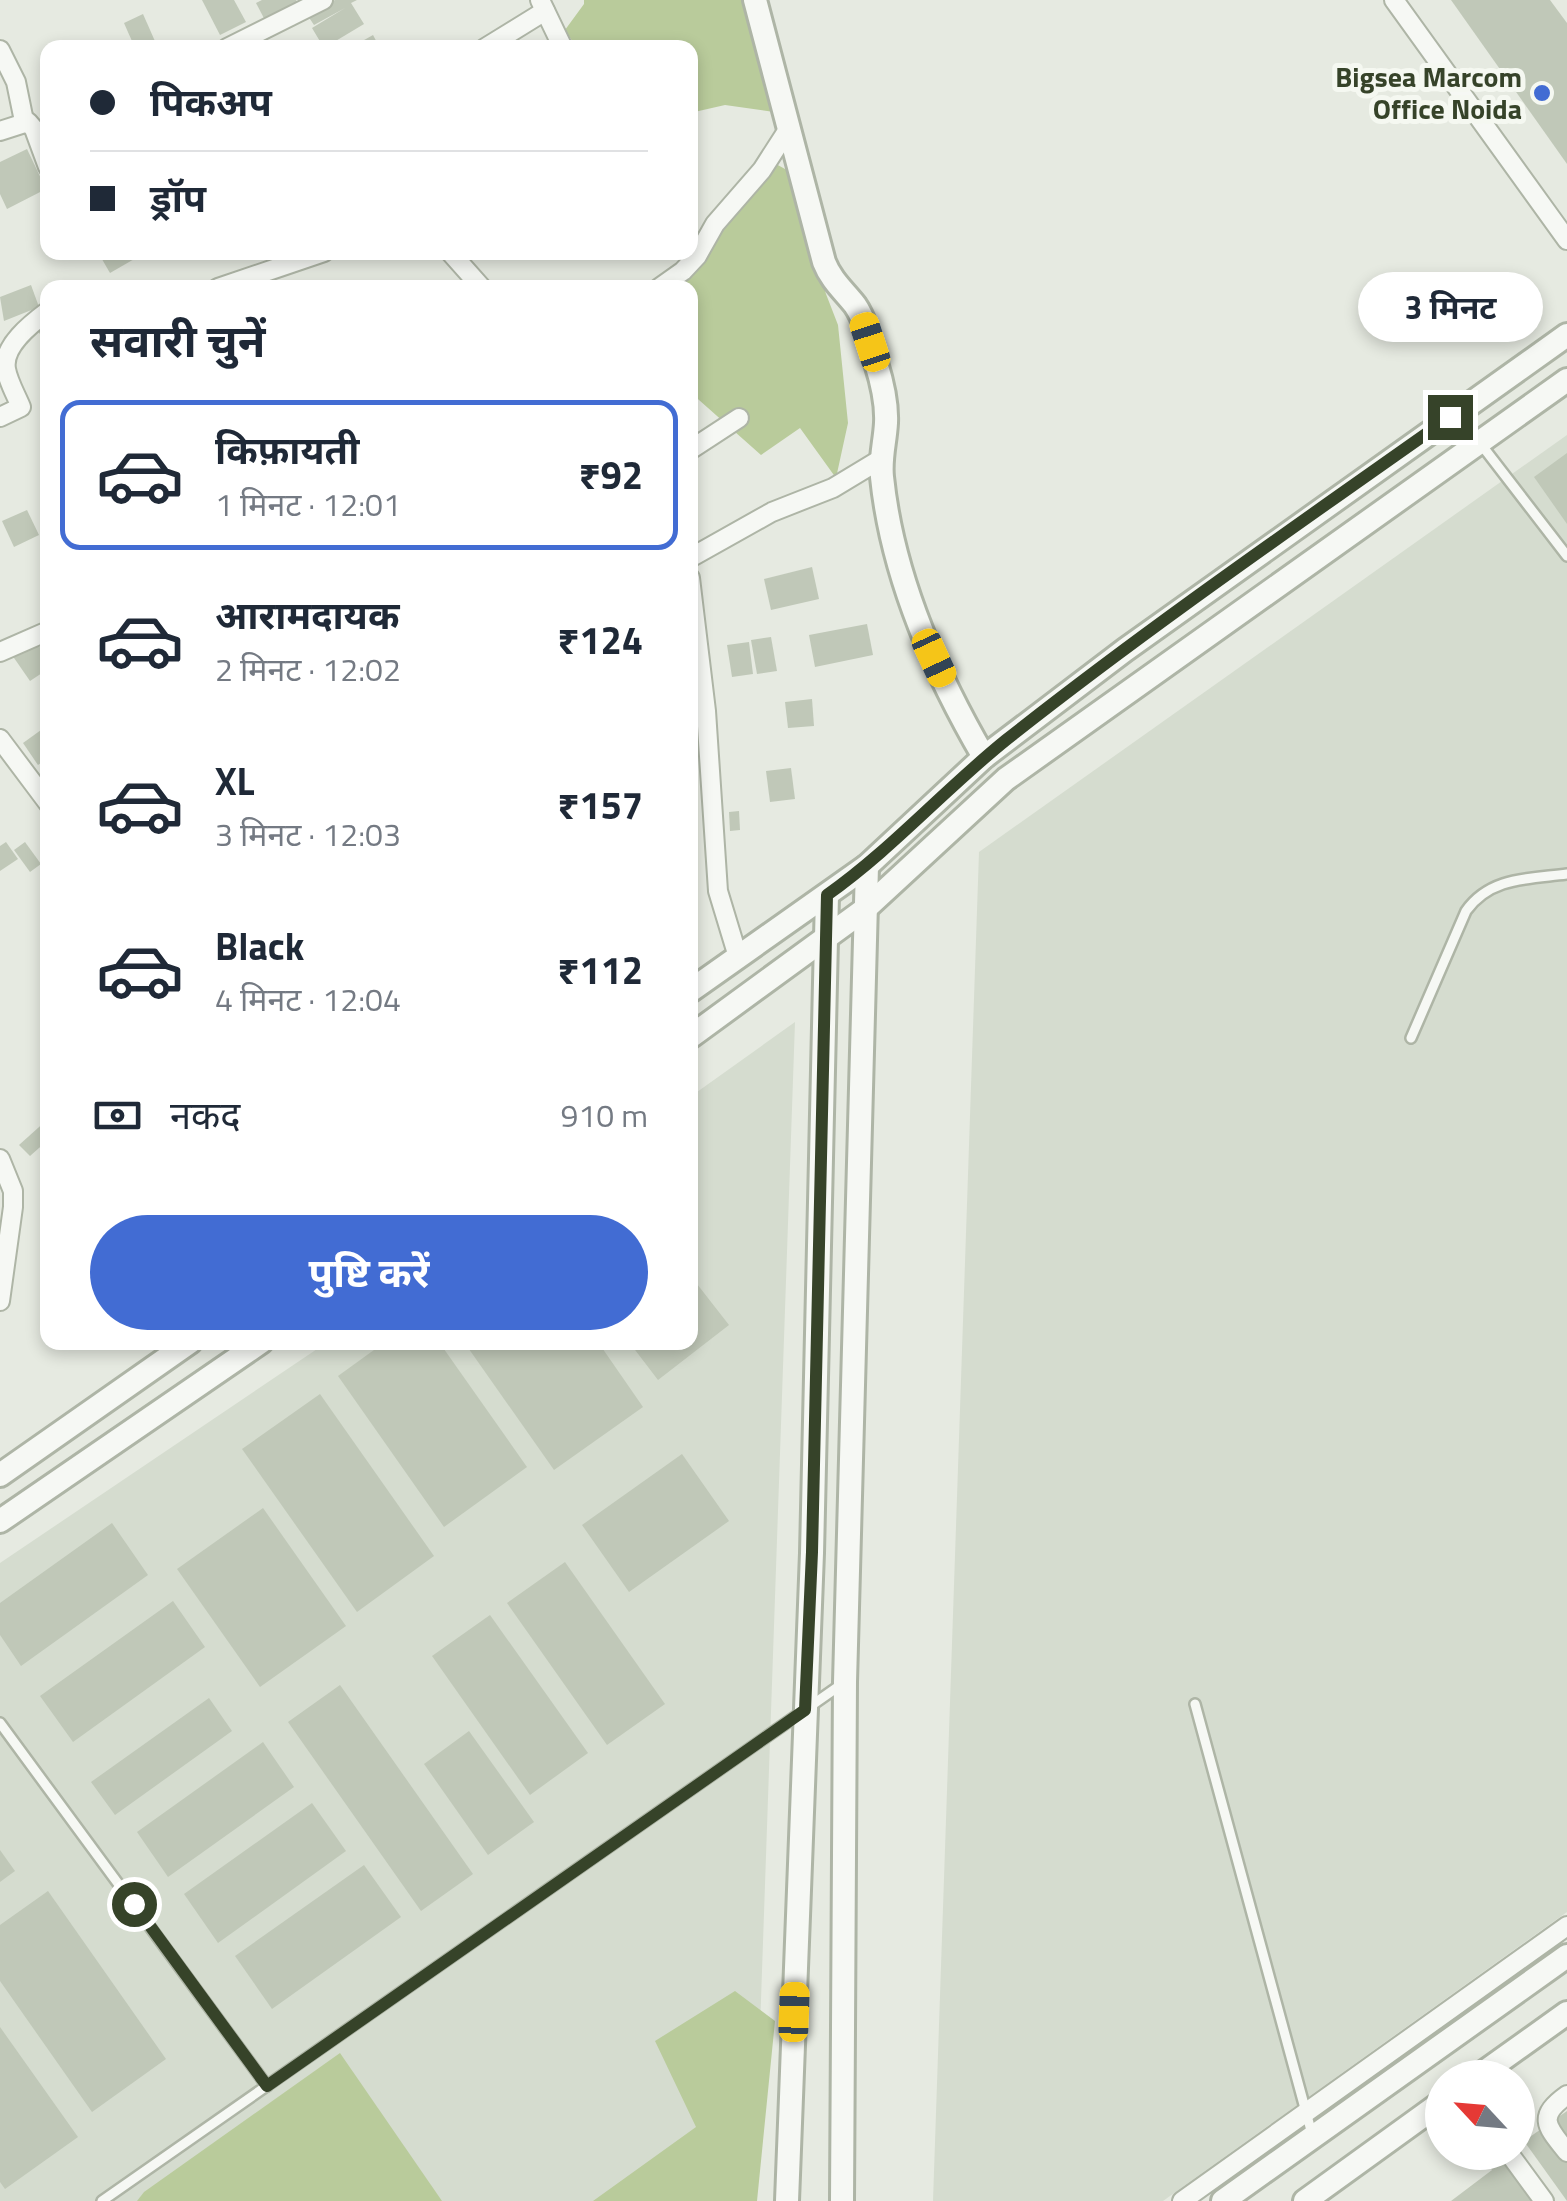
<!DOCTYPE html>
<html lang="hi">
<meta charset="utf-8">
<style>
:root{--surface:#fff;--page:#f6f6f7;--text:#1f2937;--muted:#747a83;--line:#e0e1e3;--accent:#426cd3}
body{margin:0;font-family:"Titillium Web","Noto Sans Devanagari",sans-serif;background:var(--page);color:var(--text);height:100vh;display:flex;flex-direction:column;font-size:38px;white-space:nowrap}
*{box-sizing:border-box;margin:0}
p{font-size:32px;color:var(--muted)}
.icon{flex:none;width:55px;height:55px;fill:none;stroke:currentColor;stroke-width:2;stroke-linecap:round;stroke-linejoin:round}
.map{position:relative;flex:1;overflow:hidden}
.drawer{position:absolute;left:40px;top:280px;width:658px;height:1070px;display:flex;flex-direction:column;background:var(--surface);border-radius:20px;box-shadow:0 5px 15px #0003}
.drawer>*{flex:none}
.guide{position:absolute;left:40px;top:40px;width:658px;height:220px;border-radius:20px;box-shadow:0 5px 15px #0003;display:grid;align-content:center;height:220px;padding:0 50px;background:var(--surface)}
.needle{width:65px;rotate:296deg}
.buttons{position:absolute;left:1425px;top:2060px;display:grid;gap:20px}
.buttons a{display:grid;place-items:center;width:110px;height:110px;border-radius:50%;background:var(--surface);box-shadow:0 5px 15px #0003;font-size:50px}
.end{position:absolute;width:45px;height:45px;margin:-22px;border:12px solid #364329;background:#fff;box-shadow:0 0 0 5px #fff}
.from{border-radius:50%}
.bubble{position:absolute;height:70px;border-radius:35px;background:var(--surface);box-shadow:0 5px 15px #0003;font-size:32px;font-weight:700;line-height:70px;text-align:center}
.car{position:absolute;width:30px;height:60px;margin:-30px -15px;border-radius:12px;box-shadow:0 0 8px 2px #0007;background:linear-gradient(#f5c518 24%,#345 0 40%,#f5c518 0 76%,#345 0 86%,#f5c518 0)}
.guide b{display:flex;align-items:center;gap:35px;height:95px;font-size:38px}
.guide b+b{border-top:2px solid var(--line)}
.guide i{width:25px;height:25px;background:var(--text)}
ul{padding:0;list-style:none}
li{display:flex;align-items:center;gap:30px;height:150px;margin:0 20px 15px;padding:0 30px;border:5px solid transparent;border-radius:20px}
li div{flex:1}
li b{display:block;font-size:38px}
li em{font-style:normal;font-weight:700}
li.current{border-color:var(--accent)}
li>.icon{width:90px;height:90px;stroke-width:1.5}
h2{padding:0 50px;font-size:45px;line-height:120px}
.pay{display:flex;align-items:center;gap:25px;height:110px;padding:0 50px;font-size:38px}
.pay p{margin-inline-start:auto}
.button{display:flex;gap:20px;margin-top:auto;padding:20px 50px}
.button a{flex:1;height:115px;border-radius:60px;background:var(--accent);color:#fff;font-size:40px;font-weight:700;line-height:115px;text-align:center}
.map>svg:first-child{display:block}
</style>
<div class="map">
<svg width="1567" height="2201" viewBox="0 0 1567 2201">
<rect width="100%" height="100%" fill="#e6eae1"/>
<!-- built -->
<g fill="#d5dccf">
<path d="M 1567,435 L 1567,1912 L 1163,2201 L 933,2201 L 979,852 Z"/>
<path d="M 795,1022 L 754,2201 L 0,2201 L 0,1563 L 326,1343 L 690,1342 L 690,1097 Z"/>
</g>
<!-- water -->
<g fill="#b9cb9b">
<path d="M 584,0 L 748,0 L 774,112 L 725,105 L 690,113 L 690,48 L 576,47 L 565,30 L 584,4 Z"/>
<path d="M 776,164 L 794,174 L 826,294 L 838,325 L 848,423 L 836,478 L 800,428 L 761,455 L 690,392 L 690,288 L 664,287 L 720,231 Z"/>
<path d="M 735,1991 L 775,2021 L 757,2201 L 593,2201 L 696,2127 L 655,2041 Z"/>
<path d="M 340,2053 L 442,2201 L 137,2201 L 144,2192 Z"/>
</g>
<!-- building -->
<g fill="#c0c8b8">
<path d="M 202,0 L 234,0 L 246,22 L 220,35 Z"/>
<path d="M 262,0 L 296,0 L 300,7 L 267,24 L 256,3 Z"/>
<path d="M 335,0 L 357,0 L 351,3 L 364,24 L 324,48 L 312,28 L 345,8 L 314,25 L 308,16 Z"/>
<path d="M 1451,0 L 1550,0 L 1567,23 L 1567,164 Z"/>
<path d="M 143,14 L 158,48 L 135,48 L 124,23 Z"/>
<path d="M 373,35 L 380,48 L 350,48 Z"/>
<path d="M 27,149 L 46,189 L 7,209 L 0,194 L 0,162 Z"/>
<path d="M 102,252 L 133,252 L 136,258 L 110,273 L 99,254 Z"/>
<path d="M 31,285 L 39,307 L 4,321 L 0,297 Z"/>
<path d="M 48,323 L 48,345 L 37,330 Z"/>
<path d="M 1567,453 L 1567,524 L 1534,477 Z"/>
<path d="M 27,510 L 39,535 L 14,547 L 2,521 Z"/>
<path d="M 812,567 L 819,599 L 771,610 L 764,579 Z"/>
<path d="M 867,624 L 873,655 L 815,667 L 809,635 Z"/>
<path d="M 771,637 L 777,671 L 757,674 L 751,640 Z"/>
<path d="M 34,639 L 48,659 L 48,669 L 30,681 L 12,655 Z"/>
<path d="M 749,642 L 753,674 L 732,677 L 727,645 Z"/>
<path d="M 812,699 L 814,726 L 788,728 L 785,702 Z"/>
<path d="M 48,725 L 48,758 L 38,765 L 23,743 Z"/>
<path d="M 791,768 L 795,799 L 770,802 L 766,771 Z"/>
<path d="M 739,811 L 740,830 L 730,831 L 729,812 Z"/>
<path d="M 6,842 L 18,859 L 0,871 L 0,846 Z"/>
<path d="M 25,842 L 41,864 L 30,872 L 14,850 Z"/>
<path d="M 48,1119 L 48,1140 L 30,1156 L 19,1145 Z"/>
<path d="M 690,1275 L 729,1325 L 658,1380 L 629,1342 L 690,1342 Z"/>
<path d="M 385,1342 L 439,1342 L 527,1467 L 444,1527 L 338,1376 Z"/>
<path d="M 464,1342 L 598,1342 L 643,1407 L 554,1470 Z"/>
<path d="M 320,1394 L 434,1556 L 357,1612 L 242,1449 Z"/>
<path d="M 682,1454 L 729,1521 L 629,1592 L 582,1525 Z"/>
<path d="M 263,1508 L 346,1626 L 260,1687 L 177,1569 Z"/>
<path d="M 112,1523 L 148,1575 L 21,1666 L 0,1635 L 0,1603 Z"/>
<path d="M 565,1562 L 665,1704 L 607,1745 L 507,1603 Z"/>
<path d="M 173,1601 L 205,1647 L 73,1742 L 40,1696 Z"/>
<path d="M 490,1615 L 588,1753 L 530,1795 L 432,1656 Z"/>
<path d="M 340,1685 L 473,1874 L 421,1911 L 288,1722 Z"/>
<path d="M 209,1698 L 232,1731 L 115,1815 L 91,1782 Z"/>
<path d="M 469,1731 L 534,1822 L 488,1855 L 424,1764 Z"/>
<path d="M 263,1742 L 294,1787 L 168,1877 L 137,1832 Z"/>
<path d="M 312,1803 L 346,1851 L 218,1943 L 184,1894 Z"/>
<path d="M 0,1850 L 15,1871 L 0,1882 Z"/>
<path d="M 364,1865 L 401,1917 L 272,2009 L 235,1956 Z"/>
<path d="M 48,1891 L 166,2059 L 92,2112 L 0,1981 L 0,1925 Z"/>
<path d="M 0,2027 L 78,2137 L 5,2189 L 0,2182 Z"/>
<path d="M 1567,2111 L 1567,2201 L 1524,2141 Z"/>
<path d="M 1501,2153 L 1536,2201 L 1451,2201 L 1492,2170 L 1487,2163 Z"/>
</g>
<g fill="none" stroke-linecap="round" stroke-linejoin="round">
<!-- service casing -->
<g stroke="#aeb5a6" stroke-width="14">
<g id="service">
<path d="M 1480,443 L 1567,556"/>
<path d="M 1411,1038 L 1466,911 C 1490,877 1528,879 1567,874"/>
<path d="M 1195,1704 L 1312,2134"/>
<path d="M 0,1723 L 267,2086"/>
<path d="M 102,2201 L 842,1684"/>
</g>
</g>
<!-- minor casing -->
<g stroke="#aeb5a6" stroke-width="22">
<g id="minor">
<path d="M 540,0 L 563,48"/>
<path d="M 1394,0 L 1567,240"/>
<path d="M 227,48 L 323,0"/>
<path d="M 485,48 L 545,11"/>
<path d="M 0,50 L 16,82 L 24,121"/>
<path d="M 0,131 L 28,122 L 34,129 L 48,167"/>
<path d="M 450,252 L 482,288"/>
<path d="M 218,288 L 324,252"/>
<path d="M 659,288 L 683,271 L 697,256 L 715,224 L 762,170 L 789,128"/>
<path d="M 0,417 L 21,407 C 16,395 8,381 6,369 C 2,346 32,323 48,311"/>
<path d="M 690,450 L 739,418"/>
<path d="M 690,558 L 772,512 L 833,488 L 881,459"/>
<path d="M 690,578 L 706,711 L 718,891 L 738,957"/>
<path d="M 0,652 L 48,631"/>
<path d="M 0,739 L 48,803"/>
<path d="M 0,1159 L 13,1191 L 13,1207 L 0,1301"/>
<path d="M 1567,2095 C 1536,2117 1547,2127 1567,2152"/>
<path d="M 1508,2152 L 1544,2201"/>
<path d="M 1182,2201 L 1567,1926"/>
</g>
</g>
<!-- tertiary casing -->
<g stroke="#aeb5a6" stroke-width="28">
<g id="tertiary">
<path d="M 755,0 L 824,262 C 831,280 843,290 855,305 C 866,321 871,344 876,363 C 882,382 887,403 886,423 C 885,442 880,458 882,477 C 892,575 935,673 984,757"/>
<path d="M 690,991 L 867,866 L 984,757 L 1125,650 L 1567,335"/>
<path d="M 690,1037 L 864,910 L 1006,779 L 1567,380"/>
<path d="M 0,1475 L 190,1342"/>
<path d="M 0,1521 L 261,1342"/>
<path d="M 1476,2078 L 1567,2013"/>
<path d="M 787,2201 L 812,1553 L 827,895"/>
<path d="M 842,2201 L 845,1682 L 867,866"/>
<path d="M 1223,2201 L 1567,1956"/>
<path d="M 1305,2201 L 1442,2102"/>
</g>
</g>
<!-- service -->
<use href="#service" stroke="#f6f8f4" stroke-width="9"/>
<!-- minor -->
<use href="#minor" stroke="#f6f8f4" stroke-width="18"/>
<!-- tertiary -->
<use href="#tertiary" stroke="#f6f8f4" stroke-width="22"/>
</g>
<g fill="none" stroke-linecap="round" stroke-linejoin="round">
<!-- route -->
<path stroke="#364329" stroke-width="12" d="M 134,1904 L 267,2086 L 805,1710 L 812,1552 L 827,895 C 892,849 944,790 1006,740 C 1149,627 1300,523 1450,417"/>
</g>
<!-- markers -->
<circle fill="#426cd3" stroke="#f5f8f1" stroke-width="4" cx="1542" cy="93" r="10"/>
<g text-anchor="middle" stroke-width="10" stroke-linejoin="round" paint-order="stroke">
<!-- poi labels -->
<g font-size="28" font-weight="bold" fill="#364329" stroke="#f5f8f1" text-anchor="end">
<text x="1522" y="87">Bigsea Marcom<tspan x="1522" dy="32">Office Noida</tspan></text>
</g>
</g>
</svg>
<div class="buttons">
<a><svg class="needle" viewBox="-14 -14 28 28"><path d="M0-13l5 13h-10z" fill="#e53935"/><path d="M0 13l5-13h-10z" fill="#747a83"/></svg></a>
</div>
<i class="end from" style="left:134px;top:1904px"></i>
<i class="end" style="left:1450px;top:417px"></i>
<div class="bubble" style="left:1358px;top:272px;width:185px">3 मिनट</div>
<i class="car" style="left:870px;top:342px;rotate:342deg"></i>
<i class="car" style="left:934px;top:658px;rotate:155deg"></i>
<i class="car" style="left:794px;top:2012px;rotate:2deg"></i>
<div class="guide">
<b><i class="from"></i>पिकअप</b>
<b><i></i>ड्रॉप</b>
</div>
<section class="drawer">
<h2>सवारी चुनें</h2>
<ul>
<li class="current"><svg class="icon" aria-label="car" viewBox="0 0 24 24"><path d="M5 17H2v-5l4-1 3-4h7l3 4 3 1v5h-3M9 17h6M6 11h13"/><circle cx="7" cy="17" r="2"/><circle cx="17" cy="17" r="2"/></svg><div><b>किफ़ायती</b><p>1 मिनट · 12:01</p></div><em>₹92</em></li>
<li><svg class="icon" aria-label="car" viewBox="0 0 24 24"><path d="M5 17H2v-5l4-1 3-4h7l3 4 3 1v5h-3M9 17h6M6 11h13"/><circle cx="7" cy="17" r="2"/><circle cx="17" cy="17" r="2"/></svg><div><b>आरामदायक</b><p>2 मिनट · 12:02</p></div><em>₹124</em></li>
<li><svg class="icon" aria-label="car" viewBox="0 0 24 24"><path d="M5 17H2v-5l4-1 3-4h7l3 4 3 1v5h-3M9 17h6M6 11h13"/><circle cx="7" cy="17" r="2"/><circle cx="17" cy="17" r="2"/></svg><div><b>XL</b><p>3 मिनट · 12:03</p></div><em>₹157</em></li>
<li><svg class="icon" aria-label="car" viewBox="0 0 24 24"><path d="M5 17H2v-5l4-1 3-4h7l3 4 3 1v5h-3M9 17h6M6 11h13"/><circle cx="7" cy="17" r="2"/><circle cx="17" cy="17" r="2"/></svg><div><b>Black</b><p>4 मिनट · 12:04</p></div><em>₹112</em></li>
</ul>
<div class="pay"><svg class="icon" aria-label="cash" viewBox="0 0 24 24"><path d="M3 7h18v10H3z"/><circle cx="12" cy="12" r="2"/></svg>नकद<p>910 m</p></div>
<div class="button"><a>पुष्टि करें</a></div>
</section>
</div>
